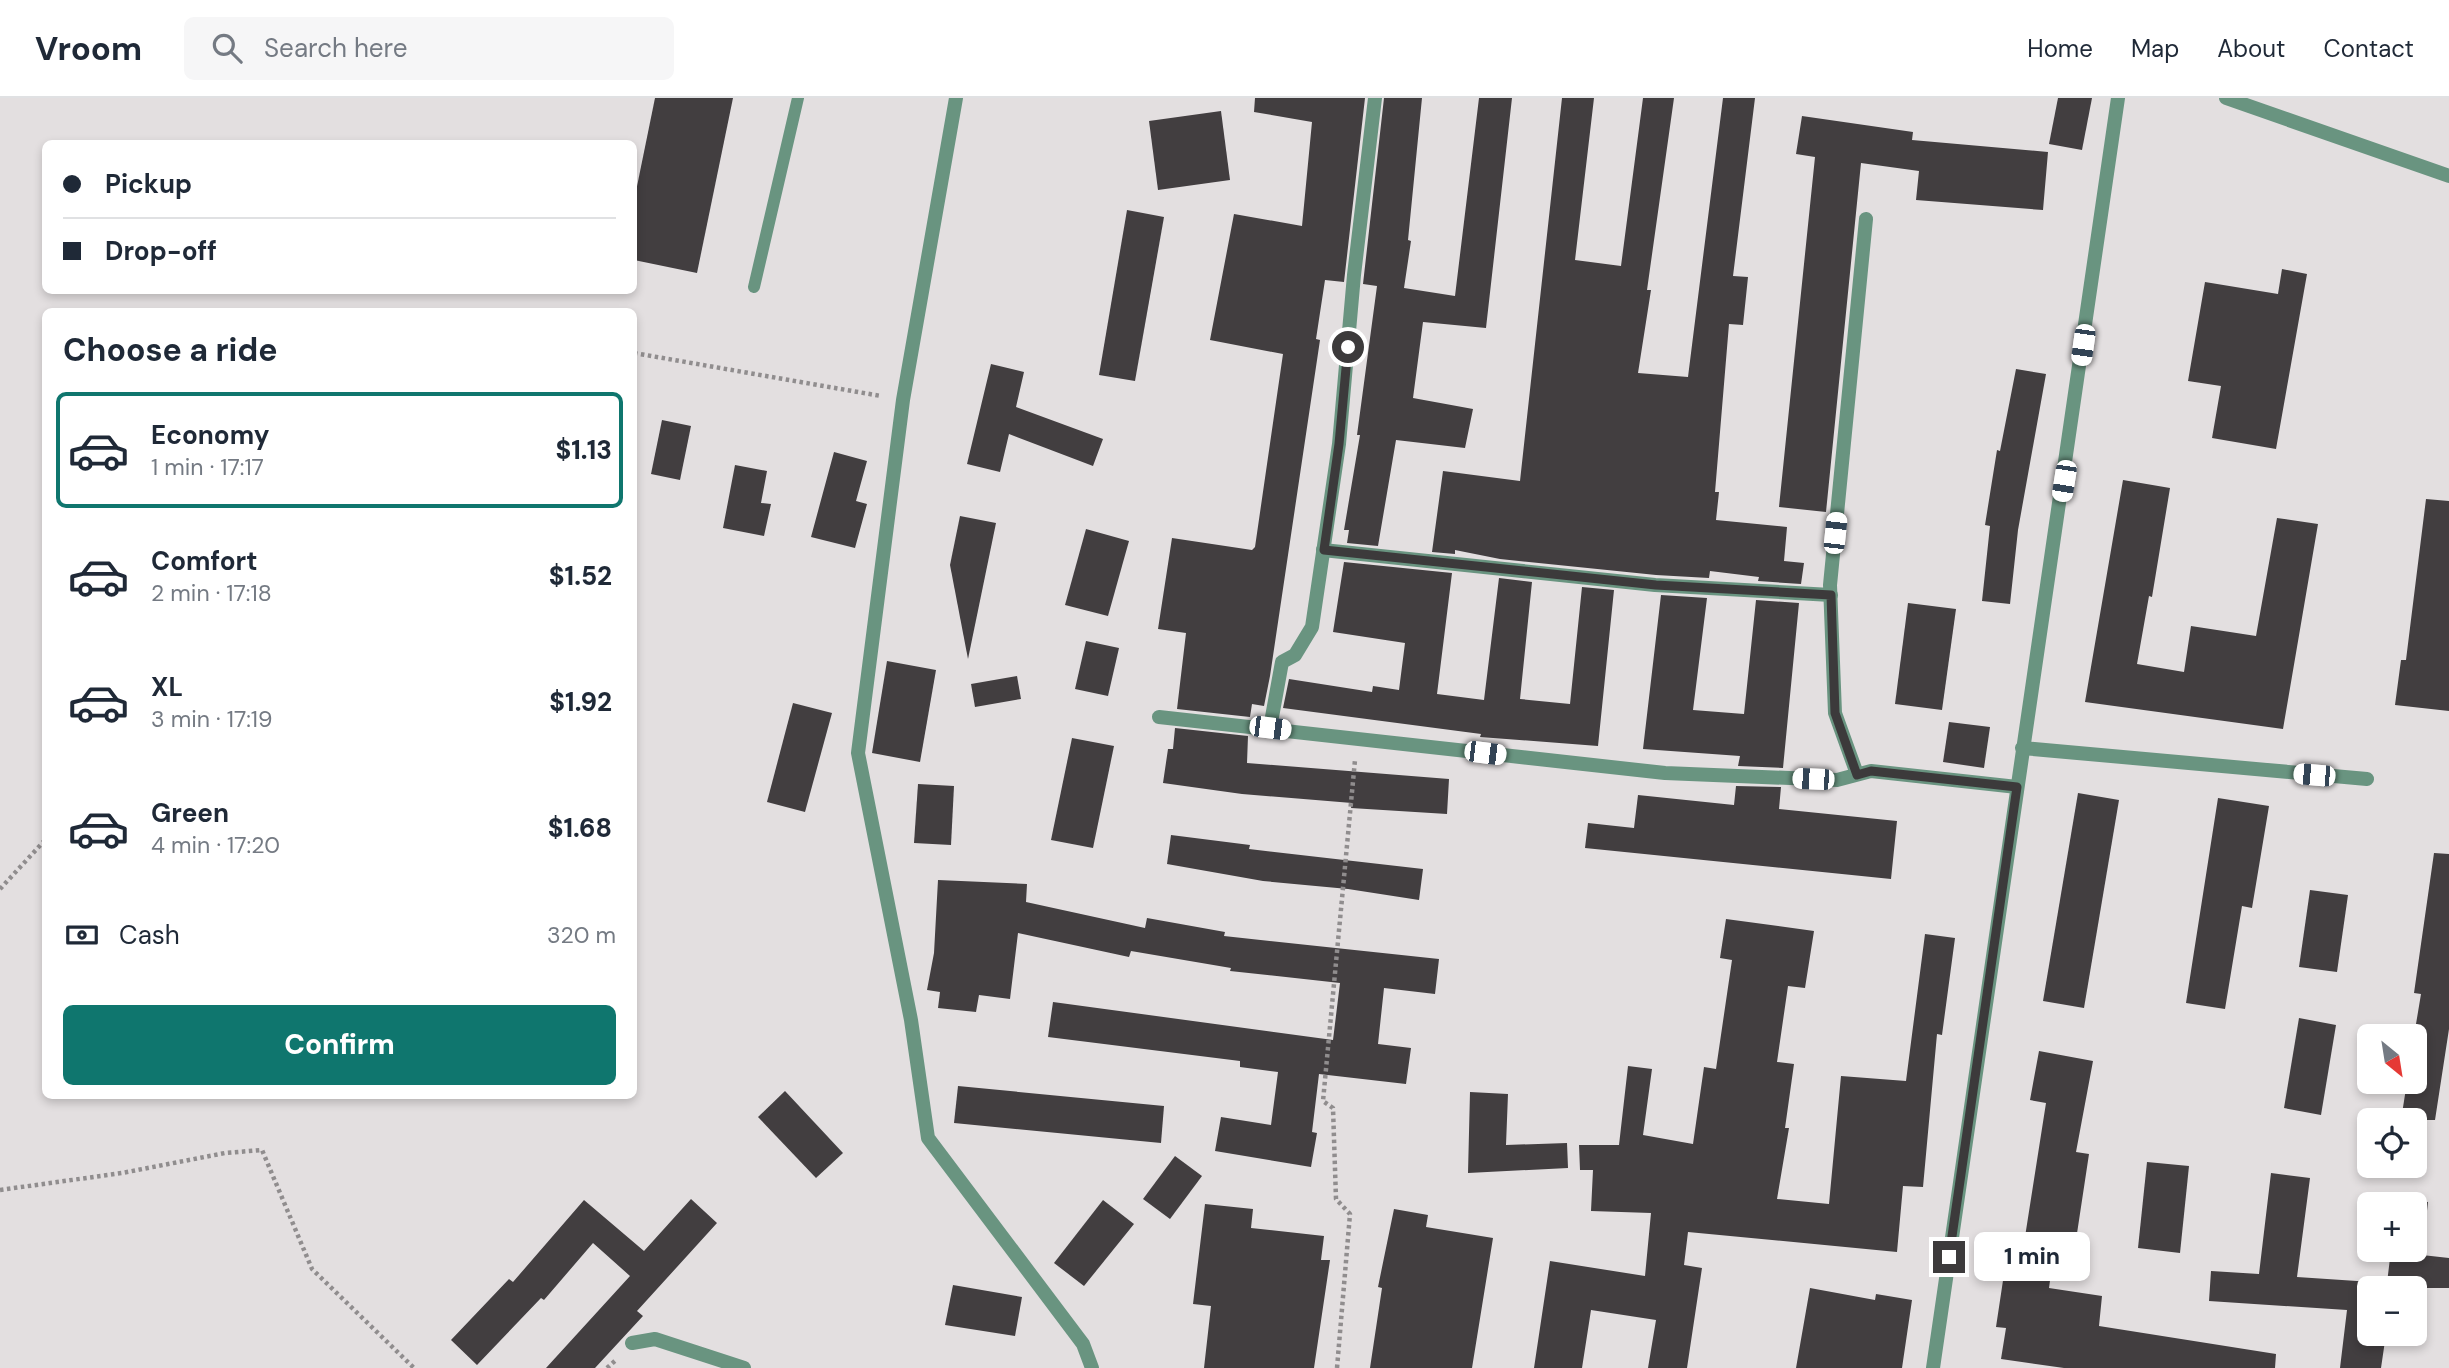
<!DOCTYPE html>
<meta charset="utf-8">
<style>
:root{--surface:#fff;--page:#f6f6f7;--text:#1f2937;--muted:#747a83;--line:#e0e1e3;--accent:#0f766e}
body{margin:0;font-family:"DM Sans",sans-serif;background:var(--page);color:var(--text);height:100vh;display:flex;flex-direction:column;font-size:26px;white-space:nowrap}
*{box-sizing:border-box;margin:0}
p{font-size:23px;color:var(--muted)}
.icon{flex:none;width:38px;height:38px;fill:none;stroke:currentColor;stroke-width:2;stroke-linecap:round;stroke-linejoin:round}
.map{position:relative;flex:1;overflow:hidden}
.sheet{position:absolute;left:42px;top:210px;width:595px;height:791px;display:flex;flex-direction:column;background:var(--surface);border-radius:10px;box-shadow:0 4px 10px #0003}
.sheet>*{flex:none}
.banner{position:absolute;left:42px;top:42px;width:595px;height:154px;border-radius:10px;box-shadow:0 4px 10px #0003;display:grid;align-content:center;height:154px;padding:0 21px;background:var(--surface)}
.needle{width:46px;rotate:150deg}
.controls{position:absolute;left:2357px;top:926px;display:grid;gap:14px}
.controls a{display:grid;place-items:center;width:70px;height:70px;border-radius:10px;background:var(--surface);box-shadow:0 4px 10px #0003;font-size:35px}
.end{position:absolute;width:32px;height:32px;margin:-16px;border:9px solid #3c3a3b;background:#fff;box-shadow:0 0 0 4px #fff}
.from{border-radius:50%}
.bubble{position:absolute;height:49px;border-radius:10px;background:var(--surface);box-shadow:0 4px 10px #0003;font-size:23px;font-weight:800;line-height:49px;text-align:center}
.car{position:absolute;width:21px;height:42px;margin:-21px -10px;border-radius:9px;box-shadow:0 0 5px 2px #0007;background:linear-gradient(#fff 24%,#345 0 40%,#fff 0 76%,#345 0 86%,#fff 0)}
.banner b{display:flex;align-items:center;gap:24px;height:66px;font-size:26px}
.banner b+b{border-top:2px solid var(--line)}
.banner i{width:18px;height:18px;background:var(--text)}
ul{padding:0;list-style:none}
li{display:flex;align-items:center;gap:21px;height:116px;margin:0 14px 10px;padding:0 7px;border:4px solid transparent;border-radius:10px}
li div{flex:1}
li b{display:block;font-size:26px}
li em{font-style:normal;font-weight:800}
li.current{border-color:var(--accent)}
li>.icon{width:63px;height:63px;stroke-width:1.5}
h2{padding:0 21px;font-size:32px;line-height:84px}
.pay{display:flex;align-items:center;gap:18px;height:77px;padding:0 21px;font-size:26px}
.pay p{margin-inline-start:auto}
.cta{display:flex;gap:14px;margin-top:auto;padding:14px 21px}
.cta a{flex:1;height:80px;border-radius:10px;background:var(--accent);color:#fff;font-size:28px;font-weight:800;line-height:80px;text-align:center}
header{display:flex;align-items:center;gap:42px;box-sizing:border-box;height:98px;padding:0 35px;background:var(--surface);border-bottom:2px solid var(--line)}
header strong{font-size:33px}
nav{display:flex;gap:38px;margin-inline-start:auto;font-size:24px}
.search{width:490px;height:63px;background:var(--page);display:flex;align-items:center;gap:18px;box-sizing:border-box;padding:0 24px;border-radius:10px;color:var(--muted);font-size:26px}
.map>svg:first-child{display:block}
</style>
<header>
<strong>Vroom</strong>
<div class="search"><svg class="icon" aria-label="search" viewBox="0 0 24 24"><circle cx="10" cy="10" r="6"/><path d="M15 15l6 6"/></svg>Search here</div>
<nav><a>Home</a><a>Map</a><a>About</a><a>Contact</a></nav>
</header>
<div class="map">
<svg width="2449" height="1270" viewBox="0 0 2449 1270">
<rect width="100%" height="100%" fill="#e3dfe0"/>
<!-- building -->
<g fill="#423e40">
<path d="M 655,0 L 733,0 L 697,175 L 634,162 L 634,103 Z"/>
<path d="M 1255,0 L 1365,0 L 1344,184 L 1325,182 L 1316,241 L 1320,242 L 1270,578 L 1264,608 L 1252,606 L 1250,619 L 1177,611 L 1186,535 L 1158,531 L 1172,440 L 1252,452 L 1255,449 L 1283,256 L 1210,242 L 1234,116 L 1302,128 L 1312,24 L 1254,14 Z"/>
<path d="M 1384,0 L 1422,0 L 1408,142 L 1411,143 L 1404,190 L 1455,198 L 1479,0 L 1512,0 L 1486,230 L 1423,224 L 1413,300 L 1473,311 L 1465,350 L 1396,342 L 1378,448 L 1347,445 L 1349,432 L 1344,432 L 1360,337 L 1357,337 L 1377,188 L 1363,186 Z"/>
<path d="M 1562,0 L 1594,0 L 1575,162 L 1621,168 L 1643,0 L 1674,0 L 1647,192 L 1651,192 L 1638,275 L 1688,279 L 1723,0 L 1755,0 L 1733,178 L 1748,179 L 1743,227 L 1729,226 L 1715,394 L 1719,394 L 1716,422 L 1787,429 L 1784,463 L 1804,465 L 1801,486 L 1758,483 L 1759,479 L 1710,473 L 1709,480 L 1656,477 L 1500,461 L 1455,452 L 1455,456 L 1432,454 L 1443,373 L 1520,383 Z"/>
<path d="M 2058,0 L 2092,0 L 2082,52 L 2049,46 Z"/>
<path d="M 1221,13 L 1230,82 L 1158,92 L 1149,23 Z"/>
<path d="M 1802,18 L 1913,34 L 1912,42 L 2048,54 L 2043,112 L 1916,102 L 1919,73 L 1861,65 L 1826,414 L 1779,409 L 1815,59 L 1796,56 Z"/>
<path d="M 1127,112 L 1164,119 L 1135,283 L 1099,277 Z"/>
<path d="M 2282,171 L 2307,176 L 2276,351 L 2212,340 L 2221,288 L 2188,283 L 2205,184 L 2278,196 Z"/>
<path d="M 991,266 L 1024,274 L 1016,309 L 1103,341 L 1093,368 L 1009,336 L 1000,374 L 967,366 Z"/>
<path d="M 2016,271 L 2046,276 L 2018,432 L 2010,506 L 1982,503 L 1990,428 L 1985,427 L 1997,352 L 2000,353 Z"/>
<path d="M 662,322 L 691,328 L 680,382 L 651,376 Z"/>
<path d="M 834,354 L 867,363 L 856,403 L 867,406 L 855,450 L 811,439 Z"/>
<path d="M 735,367 L 767,373 L 761,405 L 771,406 L 764,438 L 723,430 Z"/>
<path d="M 2123,382 L 2170,390 L 2152,499 L 2149,498 L 2137,566 L 2184,574 L 2191,528 L 2256,538 L 2277,420 L 2318,426 L 2283,631 L 2085,604 Z"/>
<path d="M 2426,401 L 2449,403 L 2449,613 L 2395,607 L 2401,562 L 2406,562 Z"/>
<path d="M 960,418 L 996,425 L 968,561 L 950,467 Z"/>
<path d="M 1086,431 L 1129,443 L 1108,518 L 1065,507 Z"/>
<path d="M 1344,464 L 1452,475 L 1437,596 L 1484,602 L 1499,480 L 1532,484 L 1520,601 L 1570,606 L 1582,489 L 1614,492 L 1598,648 L 1480,639 L 1481,636 L 1283,610 L 1289,581 L 1372,594 L 1373,588 L 1399,592 L 1405,545 L 1333,534 Z"/>
<path d="M 1661,497 L 1707,500 L 1693,612 L 1744,616 L 1756,502 L 1799,505 L 1783,670 L 1738,668 L 1740,658 L 1643,651 Z"/>
<path d="M 1908,505 L 1956,511 L 1942,612 L 1895,606 Z"/>
<path d="M 1086,543 L 1119,550 L 1108,598 L 1075,591 Z"/>
<path d="M 887,563 L 936,572 L 920,664 L 872,655 Z"/>
<path d="M 1017,578 L 1021,601 L 975,609 L 971,586 Z"/>
<path d="M 793,605 L 832,615 L 805,714 L 767,704 Z"/>
<path d="M 1949,624 L 1990,629 L 1984,670 L 1943,664 Z"/>
<path d="M 1175,630 L 1248,638 L 1247,665 L 1449,681 L 1447,716 L 1351,710 L 1352,705 L 1242,696 L 1163,685 L 1168,651 L 1173,651 Z"/>
<path d="M 1072,640 L 1114,648 L 1093,750 L 1051,742 Z"/>
<path d="M 918,686 L 954,688 L 951,747 L 914,745 Z"/>
<path d="M 1736,688 L 1781,689 L 1779,711 L 1897,723 L 1891,781 L 1585,750 L 1588,725 L 1634,730 L 1638,697 L 1734,707 Z"/>
<path d="M 2078,695 L 2119,702 L 2084,910 L 2043,903 Z"/>
<path d="M 2218,700 L 2269,708 L 2252,810 L 2242,808 L 2225,911 L 2186,905 Z"/>
<path d="M 1171,737 L 1250,747 L 1249,751 L 1423,771 L 1419,802 L 1348,791 L 1263,783 L 1167,766 Z"/>
<path d="M 2434,755 L 2449,756 L 2449,931 L 2435,1022 L 2401,1022 L 2407,984 L 2415,984 L 2414,938 L 2421,896 L 2414,895 Z"/>
<path d="M 938,782 L 1027,786 L 1026,804 L 1145,830 L 1147,820 L 1225,834 L 1224,838 L 1439,861 L 1435,896 L 1384,890 L 1378,946 L 1411,950 L 1406,986 L 1319,976 L 1312,1034 L 1317,1035 L 1311,1069 L 1215,1053 L 1221,1019 L 1271,1027 L 1278,974 L 1240,969 L 1240,963 L 1048,939 L 1053,904 L 1333,942 L 1340,885 L 1230,873 L 1231,870 L 1131,853 L 1129,859 L 1018,835 L 1010,901 L 979,897 L 976,914 L 938,910 L 940,894 L 927,892 L 934,855 Z"/>
<path d="M 2310,792 L 2348,797 L 2337,874 L 2299,869 Z"/>
<path d="M 1726,821 L 1814,833 L 1805,890 L 1788,888 L 1777,964 L 1794,966 L 1785,1030 L 1789,1030 L 1777,1101 L 1829,1106 L 1841,978 L 1906,983 L 1925,836 L 1955,840 L 1942,937 L 1937,936 L 1923,1089 L 1903,1088 L 1897,1154 L 1688,1134 L 1684,1167 L 1702,1170 L 1687,1270 L 1648,1270 L 1656,1222 L 1591,1212 L 1582,1270 L 1534,1270 L 1550,1163 L 1645,1178 L 1651,1115 L 1591,1113 L 1593,1072 L 1580,1072 L 1579,1047 L 1619,1047 L 1628,968 L 1652,971 L 1643,1037 L 1693,1046 L 1704,969 L 1716,971 L 1732,862 L 1720,860 Z"/>
<path d="M 2299,920 L 2336,927 L 2321,1017 L 2284,1010 Z"/>
<path d="M 2039,953 L 2093,963 L 2076,1054 L 2089,1056 L 2076,1142 L 2056,1139 L 2049,1190 L 2102,1198 L 2099,1228 L 2276,1256 L 2275,1270 L 2064,1270 L 2001,1261 L 2006,1230 L 1996,1229 L 2007,1156 L 2022,1158 L 2046,1005 L 2030,1002 Z"/>
<path d="M 958,988 L 1164,1008 L 1161,1045 L 954,1025 Z"/>
<path d="M 785,993 L 843,1055 L 816,1080 L 758,1019 Z"/>
<path d="M 1470,994 L 1508,996 L 1506,1047 L 1567,1045 L 1568,1070 L 1468,1075 Z"/>
<path d="M 1175,1058 L 1202,1078 L 1170,1121 L 1143,1101 Z"/>
<path d="M 2147,1064 L 2189,1068 L 2180,1155 L 2138,1150 Z"/>
<path d="M 2271,1075 L 2310,1080 L 2297,1179 L 2387,1185 L 2391,1152 L 2415,1152 L 2415,1106 L 2396,1106 L 2397,1101 L 2428,1104 L 2422,1157 L 2449,1160 L 2449,1190 L 2370,1190 L 2370,1236 L 2386,1236 L 2381,1270 L 2340,1270 L 2347,1212 L 2209,1203 L 2211,1173 L 2259,1176 Z"/>
<path d="M 691,1101 L 717,1125 L 637,1213 L 643,1218 L 595,1270 L 546,1270 L 630,1178 L 593,1145 L 544,1202 L 541,1200 L 477,1267 L 451,1242 L 509,1181 L 513,1184 L 584,1102 L 644,1153 Z"/>
<path d="M 1103,1102 L 1134,1126 L 1084,1188 L 1054,1165 Z"/>
<path d="M 1205,1106 L 1253,1111 L 1251,1130 L 1324,1138 L 1321,1162 L 1330,1162 L 1314,1270 L 1204,1270 L 1211,1208 L 1193,1206 Z"/>
<path d="M 1394,1111 L 1428,1117 L 1426,1129 L 1493,1140 L 1472,1270 L 1370,1270 L 1382,1190 L 1378,1189 Z"/>
<path d="M 953,1187 L 1022,1199 L 1015,1238 L 945,1227 Z"/>
<path d="M 1810,1190 L 1875,1202 L 1876,1196 L 1912,1202 L 1902,1270 L 1796,1270 Z"/>
</g>
<g fill="none" stroke-linecap="round" stroke-linejoin="round">
<!-- path -->
<g stroke="#908d8e" stroke-width="4.5" stroke-dasharray="3.5 3.5" stroke-linecap="butt">
<path d="M 634,255 L 881,298"/>
<path d="M 0,791 L 46,741"/>
<path d="M 0,1092 L 122,1075 L 225,1055 L 262,1052 L 312,1171 L 414,1270"/>
<path d="M 607,1270 L 617,1261"/>
<path d="M 1337,1270 L 1350,1116 L 1336,1101 L 1333,1010 L 1323,1003 L 1355,662"/>
</g>
<!-- service -->
<path stroke="#699480" stroke-width="12" d="M 754,189 L 798,0"/>
<!-- minor -->
<g stroke="#699480" stroke-width="14">
<path d="M 956,0 L 903,302 L 858,655 L 911,922 L 928,1040 L 1083,1246 L 1092,1270"/>
<path d="M 1323,452 L 1655,487 L 1831,497"/>
<path d="M 1159,619 L 1665,675 L 1837,682 L 1871,673 L 2017,689"/>
<path d="M 1270,630 L 1282,564 L 1295,557 L 1312,529 L 1339,346 L 1354,177 L 1375,0"/>
<path d="M 2022,650 L 2367,681"/>
<path d="M 1857,676 L 1835,615 L 1830,487 L 1866,121"/>
<path d="M 632,1245 L 655,1241 L 744,1270"/>
</g>
<!-- tertiary -->
<g stroke="#699480" stroke-width="14">
<path d="M 2226,0 L 2449,78"/>
<path d="M 1933,1270 L 2118,0"/>
</g>
</g>
<g fill="none" stroke-linecap="round" stroke-linejoin="round">
<!-- route -->
<path stroke="#3c3a3b" stroke-width="9" d="M 1348,249 L 1339,346 L 1324,452 L 1656,487 L 1831,497 L 1835,615 L 1857,677 L 1871,673 L 2017,689 L 1949,1159"/>
</g>
</svg>
<div class="controls">
<a><svg class="needle" viewBox="-14 -14 28 28"><path d="M0-13l5 13h-10z" fill="#e53935"/><path d="M0 13l5-13h-10z" fill="#747a83"/></svg></a>
<a><svg class="icon" aria-label="locate" viewBox="0 0 24 24"><circle cx="12" cy="12" r="6"/><path d="M12 2v4M12 18v4M2 12h4M18 12h4"/></svg></a>
<a>+</a>
<a>−</a>
</div>
<i class="end from" style="left:1348px;top:249px"></i>
<i class="end" style="left:1949px;top:1159px"></i>
<div class="bubble" style="left:1974px;top:1134px;width:116px">1 min</div>
<i class="car" style="left:2083px;top:247px;rotate:188deg"></i>
<i class="car" style="left:2064px;top:383px;rotate:189deg"></i>
<i class="car" style="left:1835px;top:435px;rotate:6deg"></i>
<i class="car" style="left:1270px;top:630px;rotate:97deg"></i>
<i class="car" style="left:1485px;top:655px;rotate:97deg"></i>
<i class="car" style="left:2314px;top:677px;rotate:275deg"></i>
<i class="car" style="left:1813px;top:681px;rotate:272deg"></i>
<div class="banner">
<b><i class="from"></i>Pickup</b>
<b><i></i>Drop-off</b>
</div>
<section class="sheet">
<h2>Choose a ride</h2>
<ul>
<li class="current"><svg class="icon" aria-label="car" viewBox="0 0 24 24"><path d="M5 17H2v-5l4-1 3-4h7l3 4 3 1v5h-3M9 17h6M6 11h13"/><circle cx="7" cy="17" r="2"/><circle cx="17" cy="17" r="2"/></svg><div><b>Economy</b><p>1 min · 17:17</p></div><em>$1.13</em></li>
<li><svg class="icon" aria-label="car" viewBox="0 0 24 24"><path d="M5 17H2v-5l4-1 3-4h7l3 4 3 1v5h-3M9 17h6M6 11h13"/><circle cx="7" cy="17" r="2"/><circle cx="17" cy="17" r="2"/></svg><div><b>Comfort</b><p>2 min · 17:18</p></div><em>$1.52</em></li>
<li><svg class="icon" aria-label="car" viewBox="0 0 24 24"><path d="M5 17H2v-5l4-1 3-4h7l3 4 3 1v5h-3M9 17h6M6 11h13"/><circle cx="7" cy="17" r="2"/><circle cx="17" cy="17" r="2"/></svg><div><b>XL</b><p>3 min · 17:19</p></div><em>$1.92</em></li>
<li><svg class="icon" aria-label="car" viewBox="0 0 24 24"><path d="M5 17H2v-5l4-1 3-4h7l3 4 3 1v5h-3M9 17h6M6 11h13"/><circle cx="7" cy="17" r="2"/><circle cx="17" cy="17" r="2"/></svg><div><b>Green</b><p>4 min · 17:20</p></div><em>$1.68</em></li>
</ul>
<div class="pay"><svg class="icon" aria-label="cash" viewBox="0 0 24 24"><path d="M3 7h18v10H3z"/><circle cx="12" cy="12" r="2"/></svg>Cash<p>320 m</p></div>
<div class="cta"><a>Confirm</a></div>
</section>
</div>
